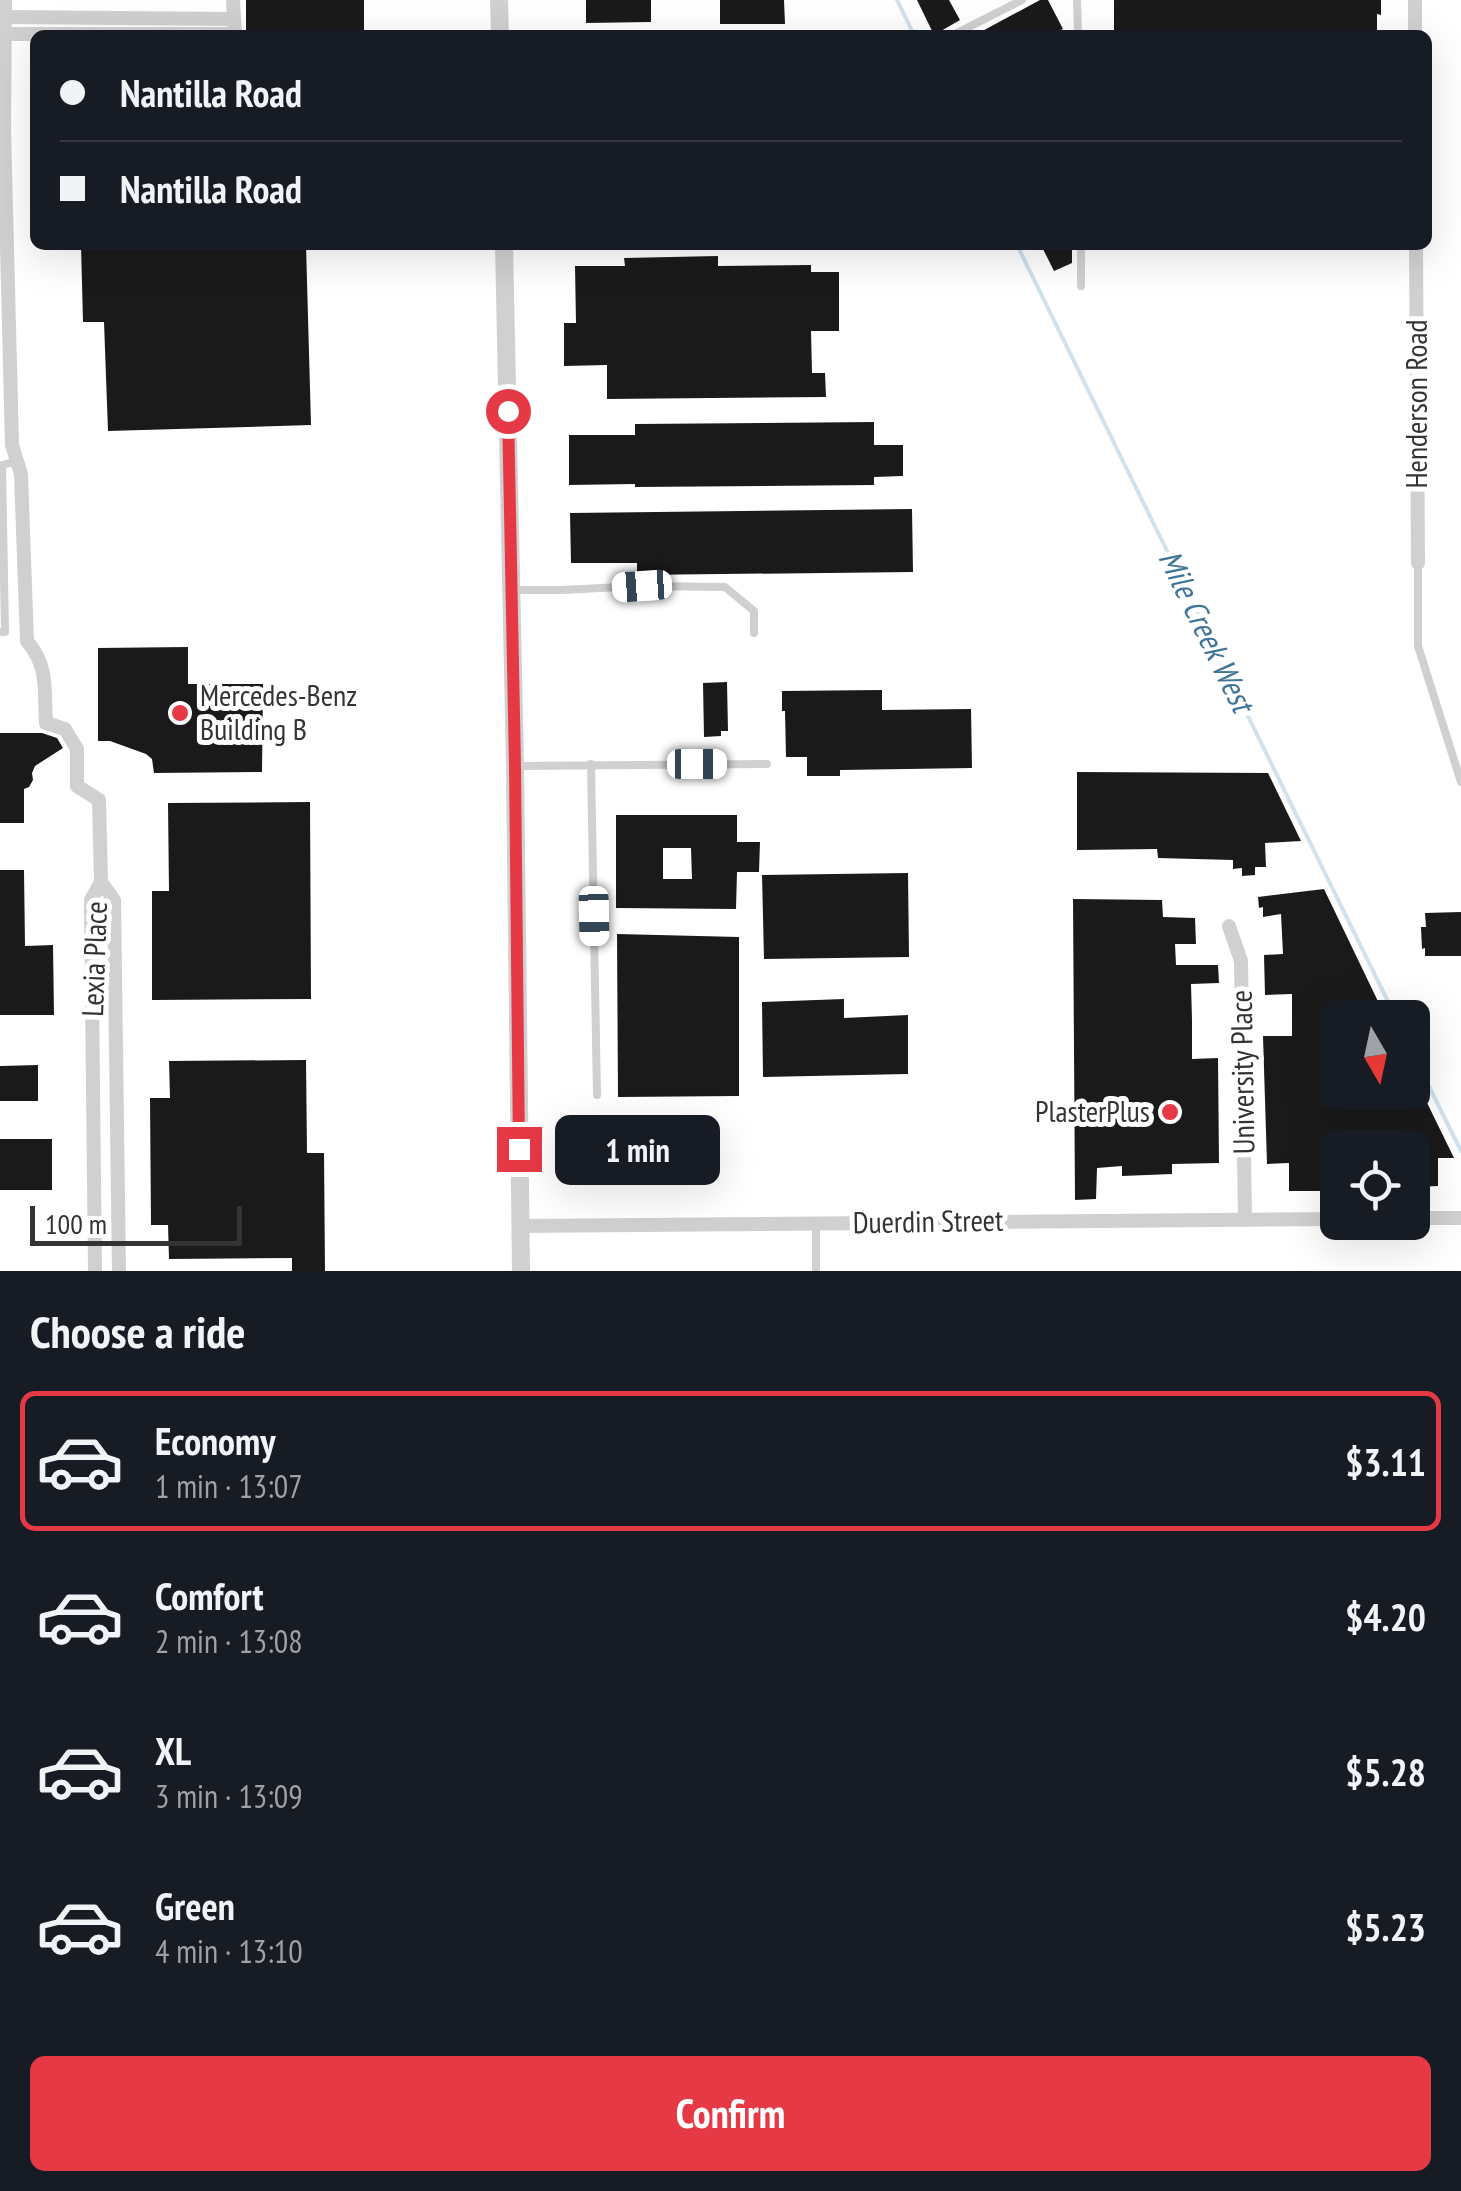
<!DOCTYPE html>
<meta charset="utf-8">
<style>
:root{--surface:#171b24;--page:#20242c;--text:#f1f3f6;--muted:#9ea1a6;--line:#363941;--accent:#e63946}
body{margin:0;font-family:"PT Sans Narrow",sans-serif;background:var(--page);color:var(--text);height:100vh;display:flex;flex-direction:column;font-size:38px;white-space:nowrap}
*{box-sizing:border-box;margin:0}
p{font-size:32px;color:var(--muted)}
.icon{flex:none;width:55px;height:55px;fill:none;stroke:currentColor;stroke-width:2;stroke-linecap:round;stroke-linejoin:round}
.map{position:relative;height:1271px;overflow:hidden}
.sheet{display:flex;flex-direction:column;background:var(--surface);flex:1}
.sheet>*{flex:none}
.banner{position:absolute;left:30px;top:30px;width:1402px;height:220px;border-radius:15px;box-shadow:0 10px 40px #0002;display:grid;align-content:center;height:220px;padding:0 30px;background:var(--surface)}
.needle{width:65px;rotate:171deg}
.fabs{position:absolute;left:1320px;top:1000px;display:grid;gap:20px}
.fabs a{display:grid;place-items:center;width:110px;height:110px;border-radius:15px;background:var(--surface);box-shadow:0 10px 40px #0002;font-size:50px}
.scale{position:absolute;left:30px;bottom:25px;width:212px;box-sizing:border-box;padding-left:10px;border:5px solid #333;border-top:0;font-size:28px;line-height:35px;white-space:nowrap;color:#333;-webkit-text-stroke:8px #fff;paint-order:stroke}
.end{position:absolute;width:45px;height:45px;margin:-22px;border:12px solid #e63946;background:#fff;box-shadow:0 0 0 5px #fff}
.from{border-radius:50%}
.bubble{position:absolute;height:70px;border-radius:15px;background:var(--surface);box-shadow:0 10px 40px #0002;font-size:32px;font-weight:700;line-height:70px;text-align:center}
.car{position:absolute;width:30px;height:60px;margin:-30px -15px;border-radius:12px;box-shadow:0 0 8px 2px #0007;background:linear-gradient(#fff 24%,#345 0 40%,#fff 0 76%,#345 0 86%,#fff 0)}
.banner b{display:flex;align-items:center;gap:35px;height:95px;font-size:38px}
.banner b+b{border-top:2px solid var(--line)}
.banner i{width:25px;height:25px;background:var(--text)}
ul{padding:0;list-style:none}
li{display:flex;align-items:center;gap:30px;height:140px;margin:0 20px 15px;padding:0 10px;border:5px solid transparent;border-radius:15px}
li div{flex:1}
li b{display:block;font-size:38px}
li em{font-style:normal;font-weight:700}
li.current{border-color:var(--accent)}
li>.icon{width:90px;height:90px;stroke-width:1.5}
h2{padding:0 30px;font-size:45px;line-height:120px}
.cta{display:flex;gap:20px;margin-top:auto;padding:20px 30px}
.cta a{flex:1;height:115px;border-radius:15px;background:var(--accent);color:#fff;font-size:40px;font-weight:700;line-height:115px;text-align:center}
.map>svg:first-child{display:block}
</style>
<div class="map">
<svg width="1461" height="1271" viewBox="0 0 1461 1271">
<rect width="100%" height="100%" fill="#fff"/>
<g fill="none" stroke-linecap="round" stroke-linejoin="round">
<!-- stream -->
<g stroke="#cfe2ee" stroke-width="4">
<path d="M 897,0 L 914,35"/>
<path d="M 1017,245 L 1396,1018"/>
<path d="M 1412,1052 L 1461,1151"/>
</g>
</g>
<!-- building -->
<g fill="#1a1a1a" fill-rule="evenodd">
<rect x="246" y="0" width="118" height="35"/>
<path d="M 586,0 L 651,0 L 651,22 L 586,23 Z"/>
<path d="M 720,0 L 784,0 L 785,24 L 720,24 Z"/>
<path d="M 917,0 L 949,0 L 960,20 L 934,35 Z"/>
<path d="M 1040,0 L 1048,0 L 1063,29 L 1051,35 L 975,35 Z"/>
<path d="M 1114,0 L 1381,0 L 1381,15 L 1377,14 L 1377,35 L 1114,35 Z"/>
<path d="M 81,245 L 306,245 L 311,425 L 108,431 L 104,322 L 83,322 Z"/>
<path d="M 1041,245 L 1072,245 L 1072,263 L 1054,271 Z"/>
<path d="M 718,256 L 718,266 L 811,265 L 811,272 L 839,272 L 839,331 L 811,331 L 812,373 L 825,373 L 826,397 L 607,399 L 607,365 L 564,366 L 564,323 L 576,323 L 575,266 L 625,266 L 624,258 Z"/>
<path d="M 874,422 L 874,445 L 903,445 L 903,476 L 874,477 L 874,485 L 635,487 L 635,484 L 569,485 L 569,435 L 635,435 L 635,424 Z"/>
<path d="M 912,509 L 913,572 L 637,575 L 637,563 L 571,563 L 570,513 Z"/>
<path d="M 188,647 L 188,684 L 263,684 L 262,772 L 154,773 L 152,759 L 146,754 L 110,741 L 98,741 L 98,648 Z"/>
<path d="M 727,682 L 728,731 L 721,731 L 721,736 L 704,737 L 703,683 Z"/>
<path d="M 882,690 L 882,710 L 971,709 L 972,768 L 840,770 L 840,776 L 807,776 L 807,757 L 786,757 L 785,711 L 782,711 L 782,691 Z"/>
<path d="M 0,733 L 42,733 L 57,738 L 63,748 L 35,766 L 32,773 L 33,780 L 29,787 L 24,789 L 24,823 L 0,823 Z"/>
<path d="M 1077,772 L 1268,773 L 1301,841 L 1265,843 L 1266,867 L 1255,867 L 1255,875 L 1242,876 L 1242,868 L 1233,869 L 1233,860 L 1158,858 L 1157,849 L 1077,850 Z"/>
<path d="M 310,802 L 311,999 L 152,1000 L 152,891 L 169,891 L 168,803 Z"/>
<path d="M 616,815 L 737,815 L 737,842 L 760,842 L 759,872 L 737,872 L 736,909 L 616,908 ZM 663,848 L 691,848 L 692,879 L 663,879 Z"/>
<path d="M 0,870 L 24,870 L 25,946 L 53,945 L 54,1015 L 0,1015 Z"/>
<path d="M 908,873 L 909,957 L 764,959 L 762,875 Z"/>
<path d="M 1324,889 L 1386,1018 L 1338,1018 L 1338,1092 L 1412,1092 L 1412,1072 L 1454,1158 L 1438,1158 L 1438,1186 L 1412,1187 L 1412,1148 L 1338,1148 L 1338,1165 L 1323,1165 L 1324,1191 L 1289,1191 L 1289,1163 L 1267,1164 L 1263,1036 L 1292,1036 L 1292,994 L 1265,995 L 1264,955 L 1283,954 L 1281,914 L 1263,917 L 1263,907 L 1259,908 L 1258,897 Z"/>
<path d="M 1073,899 L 1162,900 L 1163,917 L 1195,918 L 1196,944 L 1175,944 L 1176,965 L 1218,965 L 1219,983 L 1191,984 L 1192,1020 L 1192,1059 L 1218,1058 L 1219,1163 L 1172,1164 L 1172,1174 L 1122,1176 L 1122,1166 L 1097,1168 L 1096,1199 L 1075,1200 Z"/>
<path d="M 1461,912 L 1461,956 L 1425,956 L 1425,948 L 1422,949 L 1421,927 L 1426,927 L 1425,913 Z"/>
<path d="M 617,934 L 739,937 L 739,1096 L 618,1097 Z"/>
<path d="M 844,999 L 844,1018 L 908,1015 L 908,1074 L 763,1077 L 762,1002 Z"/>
<path d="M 306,1060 L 307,1153 L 324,1153 L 325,1271 L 292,1271 L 292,1258 L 169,1259 L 168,1225 L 151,1225 L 150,1098 L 170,1098 L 169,1061 Z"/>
<path d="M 38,1065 L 38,1101 L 0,1101 L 0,1066 Z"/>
<rect x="0" y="1139" width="52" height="51"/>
</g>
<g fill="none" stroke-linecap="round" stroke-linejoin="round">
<!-- service -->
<g stroke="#d0d0d0" stroke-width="8">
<path d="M 1077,0 L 1078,35"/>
<path d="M 953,35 L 1022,0"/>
<path d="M 1081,245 L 1081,286"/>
<path d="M 1418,563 L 1418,646 L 1461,782"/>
<path d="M 512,590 L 561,590 L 641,586 L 725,587 L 754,611 L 754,633"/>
<path d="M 0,632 L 5,632 L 2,465 L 17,461"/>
<path d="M 591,764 L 597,1095"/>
<path d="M 515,766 L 767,764"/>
<path d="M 816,1223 L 816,1271"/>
</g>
<!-- minor -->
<g stroke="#d0d0d0" stroke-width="14">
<path d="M 5,0 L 4,128 L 12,445 L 21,474 L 27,641 C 49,667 44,690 46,723 L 65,729 L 77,749 L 77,786 L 99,800 L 101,882 L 91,900 L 95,1271"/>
<path d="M 1415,0 L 1415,35"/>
<path d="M 5,17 L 234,19"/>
<path d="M 5,34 L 235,34 L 233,0"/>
<path d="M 1416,245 L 1418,563"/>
<path d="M 101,882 L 114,900 L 119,1271"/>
<path d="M 1229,926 L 1241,961 L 1245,1219"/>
<path d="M 1412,1218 L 1461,1218"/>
<path d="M 519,1226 L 1338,1219"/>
</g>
<!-- tertiary -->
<g stroke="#d0d0d0" stroke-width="18">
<path d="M 499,0 L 500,35"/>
<path d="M 504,245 L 515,766 L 521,1271"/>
</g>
</g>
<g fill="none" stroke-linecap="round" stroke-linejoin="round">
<!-- route -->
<path stroke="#e63946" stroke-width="12" d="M 508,411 L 515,766 L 519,1149"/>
</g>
<!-- markers -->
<g fill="#e63946" stroke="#fff" stroke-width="4">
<circle cx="180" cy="713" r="10"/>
<circle cx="1170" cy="1112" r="10"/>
</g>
<g text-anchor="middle" stroke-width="10" stroke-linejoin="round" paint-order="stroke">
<!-- street labels -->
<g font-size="30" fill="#333" stroke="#fff">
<text transform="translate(1417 404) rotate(-90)" y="10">Henderson Road</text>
<text transform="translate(95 959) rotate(-88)" y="10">Lexia Place</text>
<text transform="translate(1243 1072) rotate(-91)" y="10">University Place</text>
<text transform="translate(928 1222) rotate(-1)" y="10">Duerdin Street</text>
</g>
<!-- poi labels -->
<g font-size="30" fill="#333" stroke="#fff" text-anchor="start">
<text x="200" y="706">Mercedes-Benz<tspan x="200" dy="34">Building B</tspan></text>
<text x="1150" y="1122" text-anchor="end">PlasterPlus</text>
</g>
<!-- water labels -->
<g font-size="32" font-style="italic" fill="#3f7597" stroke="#fff">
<text transform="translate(1206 631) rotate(64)" y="11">Mile Creek West</text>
</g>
</g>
</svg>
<div class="fabs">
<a><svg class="needle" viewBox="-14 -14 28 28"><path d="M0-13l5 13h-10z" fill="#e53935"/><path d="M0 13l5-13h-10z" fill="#9ea1a6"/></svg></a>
<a><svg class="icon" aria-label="locate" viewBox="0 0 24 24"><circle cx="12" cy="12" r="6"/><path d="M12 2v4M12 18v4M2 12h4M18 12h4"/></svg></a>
</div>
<div class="scale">100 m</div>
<i class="end from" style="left:508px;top:411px"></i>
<i class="end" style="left:519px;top:1149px"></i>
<div class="bubble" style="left:555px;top:1115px;width:165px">1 min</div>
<i class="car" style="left:642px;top:586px;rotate:266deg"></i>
<i class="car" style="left:697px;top:764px;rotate:90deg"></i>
<i class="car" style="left:594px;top:916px;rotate:179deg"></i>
<div class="banner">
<b><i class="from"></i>Nantilla Road</b>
<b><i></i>Nantilla Road</b>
</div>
</div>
<section class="sheet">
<h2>Choose a ride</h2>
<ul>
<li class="current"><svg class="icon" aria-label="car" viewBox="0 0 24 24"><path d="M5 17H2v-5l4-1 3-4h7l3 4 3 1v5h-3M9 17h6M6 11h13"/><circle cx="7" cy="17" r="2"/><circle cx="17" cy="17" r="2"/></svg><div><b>Economy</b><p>1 min · 13:07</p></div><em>$3.11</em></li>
<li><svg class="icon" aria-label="car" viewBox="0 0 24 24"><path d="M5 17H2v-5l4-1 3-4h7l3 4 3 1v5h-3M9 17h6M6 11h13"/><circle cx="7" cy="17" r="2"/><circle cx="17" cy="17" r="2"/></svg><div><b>Comfort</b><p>2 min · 13:08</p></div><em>$4.20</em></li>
<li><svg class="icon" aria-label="car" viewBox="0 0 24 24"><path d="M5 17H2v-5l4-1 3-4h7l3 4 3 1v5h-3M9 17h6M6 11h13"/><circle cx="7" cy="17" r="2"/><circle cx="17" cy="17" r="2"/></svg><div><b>XL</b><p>3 min · 13:09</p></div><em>$5.28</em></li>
<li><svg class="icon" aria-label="car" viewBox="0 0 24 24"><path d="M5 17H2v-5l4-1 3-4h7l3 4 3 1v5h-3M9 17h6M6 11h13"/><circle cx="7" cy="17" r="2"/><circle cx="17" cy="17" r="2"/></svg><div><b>Green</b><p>4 min · 13:10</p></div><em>$5.23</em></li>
</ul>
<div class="cta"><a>Confirm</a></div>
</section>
